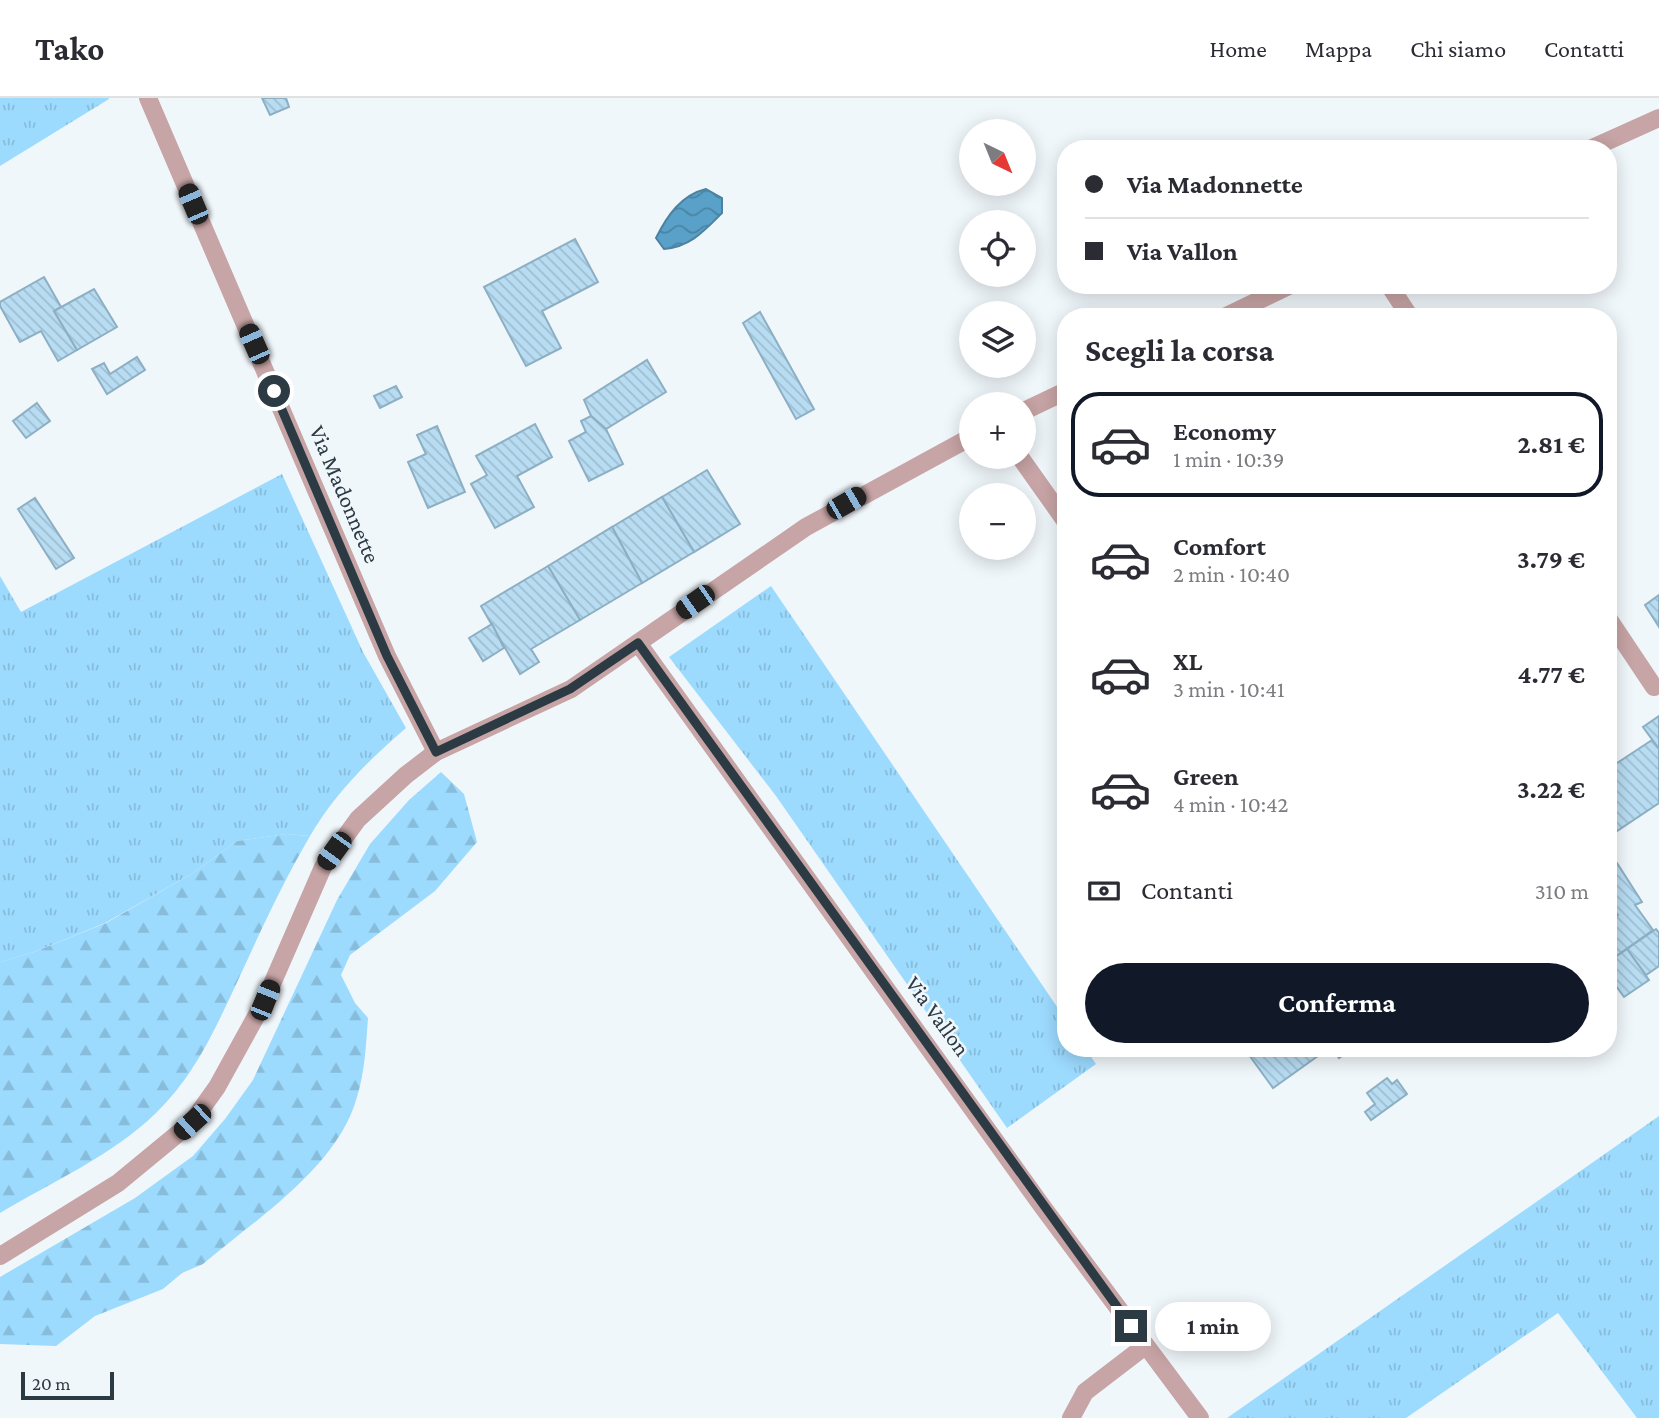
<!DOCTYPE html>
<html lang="it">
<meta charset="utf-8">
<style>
:root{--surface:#fff;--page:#f2f2f3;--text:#2b2b33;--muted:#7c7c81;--line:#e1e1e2;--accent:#111827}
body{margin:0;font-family:"Crimson Pro",serif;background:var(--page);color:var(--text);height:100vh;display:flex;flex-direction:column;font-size:26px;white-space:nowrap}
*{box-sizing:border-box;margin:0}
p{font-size:23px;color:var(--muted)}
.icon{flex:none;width:38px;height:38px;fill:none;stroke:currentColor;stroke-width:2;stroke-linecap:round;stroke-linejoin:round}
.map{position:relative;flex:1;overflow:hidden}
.side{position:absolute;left:1057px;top:210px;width:560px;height:749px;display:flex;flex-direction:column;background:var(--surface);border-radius:28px;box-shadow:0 4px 18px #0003}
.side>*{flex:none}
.banner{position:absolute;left:1057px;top:42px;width:560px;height:154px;border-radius:28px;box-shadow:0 4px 18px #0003;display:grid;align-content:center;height:154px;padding:0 28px;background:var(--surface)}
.needle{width:46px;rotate:137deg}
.buttons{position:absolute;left:959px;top:21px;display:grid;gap:14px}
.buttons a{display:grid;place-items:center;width:77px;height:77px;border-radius:50%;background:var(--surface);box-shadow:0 4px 18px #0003;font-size:35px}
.scale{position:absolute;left:21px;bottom:18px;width:93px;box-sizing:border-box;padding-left:7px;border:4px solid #2c3a43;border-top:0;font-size:19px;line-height:24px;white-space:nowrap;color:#2c3a43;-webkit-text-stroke:5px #f0f7fb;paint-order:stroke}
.end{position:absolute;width:32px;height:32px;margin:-16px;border:9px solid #2c3a43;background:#fff;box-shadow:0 0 0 4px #fff}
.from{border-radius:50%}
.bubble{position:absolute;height:49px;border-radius:24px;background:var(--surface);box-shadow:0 4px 18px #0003;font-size:23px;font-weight:700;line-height:49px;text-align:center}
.car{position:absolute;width:21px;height:42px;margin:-21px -10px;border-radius:9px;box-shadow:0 0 5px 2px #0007;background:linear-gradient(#222 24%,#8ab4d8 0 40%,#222 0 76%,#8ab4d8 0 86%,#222 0)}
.banner b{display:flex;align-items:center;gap:24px;height:66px;font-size:26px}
.banner b+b{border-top:2px solid var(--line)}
.banner i{width:18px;height:18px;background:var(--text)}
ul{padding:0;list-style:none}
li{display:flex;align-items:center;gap:21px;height:105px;margin:0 14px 10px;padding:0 14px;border:4px solid transparent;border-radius:28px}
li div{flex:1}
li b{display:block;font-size:26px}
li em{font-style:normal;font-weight:700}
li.on{border-color:var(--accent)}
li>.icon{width:63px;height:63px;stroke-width:1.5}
h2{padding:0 28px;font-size:32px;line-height:84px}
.pay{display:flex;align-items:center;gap:18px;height:77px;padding:0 28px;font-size:26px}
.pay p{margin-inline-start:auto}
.primary-button{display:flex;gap:14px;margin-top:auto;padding:14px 28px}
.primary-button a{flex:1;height:80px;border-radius:42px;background:var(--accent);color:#fff;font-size:28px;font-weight:700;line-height:80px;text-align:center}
header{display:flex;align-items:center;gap:42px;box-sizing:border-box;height:98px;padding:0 35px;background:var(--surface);border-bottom:2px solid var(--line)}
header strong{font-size:33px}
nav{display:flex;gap:38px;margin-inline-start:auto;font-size:24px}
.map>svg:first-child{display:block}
</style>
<header>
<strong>Tako</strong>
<nav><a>Home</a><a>Mappa</a><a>Chi siamo</a><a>Contatti</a></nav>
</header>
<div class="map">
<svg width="1659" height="1320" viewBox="0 0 1659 1320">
<defs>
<pattern id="grass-tufts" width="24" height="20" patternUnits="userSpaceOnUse" patternTransform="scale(1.75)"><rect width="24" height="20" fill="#9cdafe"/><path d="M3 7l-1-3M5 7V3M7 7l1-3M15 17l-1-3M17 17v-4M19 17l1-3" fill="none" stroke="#87bcdb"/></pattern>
<pattern id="forest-firs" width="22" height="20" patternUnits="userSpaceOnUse" patternTransform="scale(1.75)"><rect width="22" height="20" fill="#9cdafe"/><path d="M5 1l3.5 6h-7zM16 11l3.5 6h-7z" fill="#87bcdb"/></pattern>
<pattern id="water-waves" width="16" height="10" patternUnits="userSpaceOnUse" patternTransform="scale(1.75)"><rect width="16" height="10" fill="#59a1c8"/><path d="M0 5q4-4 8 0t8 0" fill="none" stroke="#4a84a4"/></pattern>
<pattern id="building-back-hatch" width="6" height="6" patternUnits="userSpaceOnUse" patternTransform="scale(1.75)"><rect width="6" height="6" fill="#b8dcf2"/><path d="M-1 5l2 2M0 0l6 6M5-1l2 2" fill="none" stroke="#9ebed1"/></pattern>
</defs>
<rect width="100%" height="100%" fill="#f0f7fb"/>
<!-- grass -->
<g fill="url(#grass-tufts)">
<path d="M 0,0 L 109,0 L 109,1 L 0,68 Z"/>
<path d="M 282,376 L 363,554 L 406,630 C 369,662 335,695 310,738 L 287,736 L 237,743 L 193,775 L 105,825 L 34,854 L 0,864 L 0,478 L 21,514 Z"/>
<path d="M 771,488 L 1066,922 L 1066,950 L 1085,950 L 1096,966 L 1007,1030 L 776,698 L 669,559 Z"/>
<path d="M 1659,1018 L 1659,1320 L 1637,1320 L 1558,1215 L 1406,1320 L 1227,1320 Z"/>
</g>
<!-- forest -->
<g fill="url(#forest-firs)">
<path d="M 441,674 L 464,696 L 477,744 L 435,793 L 350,857 L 341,877 L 355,905 L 368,920 C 366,946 365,973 357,999 C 338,1069 256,1121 203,1166 L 182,1175 L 163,1191 L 95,1218 L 56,1248 L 0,1246 L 0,1179 L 135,1100 L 193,1058 L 225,1021 L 253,982 L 337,802 L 370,746 L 409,702 Z"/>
<path d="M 287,736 L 310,738 C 283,784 261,832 239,880 C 216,929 196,976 156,1015 C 113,1057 52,1084 0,1115 L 0,864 L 34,854 L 106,825 L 193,775 L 237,743 Z"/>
</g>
<!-- water -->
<path fill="url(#water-waves)" stroke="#4c82a0" stroke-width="2" d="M 706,91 L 722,100 L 722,115 C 704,133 690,149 664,151 L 656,140 C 667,118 681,97 706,91 Z"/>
<!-- building -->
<g fill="url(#building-back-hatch)" stroke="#8cafc4" stroke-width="2">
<path d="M 262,0 L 286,0 L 289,9 L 270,17 Z"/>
<path d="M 575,141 L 598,184 L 542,213 L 561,250 L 526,268 L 484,189 Z"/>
<path d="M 44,179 L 61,209 L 54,213 L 77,252 L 58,263 L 41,233 L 20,244 L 0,208 L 0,204 Z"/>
<path d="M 94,191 L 117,229 L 77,252 L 54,213 Z"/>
<path d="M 760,214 L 814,311 L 796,321 L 743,225 Z"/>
<path d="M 137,259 L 145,272 L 107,296 L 92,271 L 104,265 L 110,276 Z"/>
<path d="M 647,262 L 666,294 L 606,331 L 591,318 L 584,302 Z"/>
<path d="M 396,288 L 402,299 L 380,310 L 374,298 Z"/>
<path d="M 37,305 L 50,323 L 26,340 L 13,323 Z"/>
<path d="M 591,318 L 606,331 L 623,366 L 589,383 L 569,343 L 586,334 L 581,323 Z"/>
<path d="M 535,326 L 552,359 L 517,378 L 534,409 L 495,430 L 471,386 L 487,377 L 476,358 Z"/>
<path d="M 437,328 L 465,394 L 428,410 L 408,364 L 426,356 L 417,337 Z"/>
<path d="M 707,372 L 740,426 L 694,454 L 662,399 Z"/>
<path d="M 662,399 L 694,454 L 642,485 L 612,429 Z"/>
<path d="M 35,400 L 74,460 L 56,471 L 18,411 Z"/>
<path d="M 612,429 L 642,485 L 580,522 L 548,468 Z"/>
<path d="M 548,468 L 580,522 L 531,551 L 539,564 L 520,576 L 481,508 Z"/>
<path d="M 1659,497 L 1659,529 L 1645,507 Z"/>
<path d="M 492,526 L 504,550 L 483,563 L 469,540 Z"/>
<path d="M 1659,618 L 1659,651 L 1643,629 Z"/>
<path d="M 1652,642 L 1659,651 L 1659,705 L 1617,733 L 1608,719 L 1608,671 Z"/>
<path d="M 1617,765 L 1642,804 L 1635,807 L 1653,832 L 1611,862 L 1608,824 L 1618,817 L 1608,804 L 1608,770 Z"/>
<path d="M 1656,831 L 1659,835 L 1659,868 L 1646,877 L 1627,851 Z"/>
<path d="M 1627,851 L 1649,882 L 1624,899 L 1608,877 L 1608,864 Z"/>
<path d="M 1244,950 L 1329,950 L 1273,990 Z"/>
<path d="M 1332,950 L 1353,950 L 1339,960 Z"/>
<path d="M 1387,980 L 1392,986 L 1397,982 L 1407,996 L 1371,1022 L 1365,1014 L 1375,1006 L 1367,995 Z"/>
</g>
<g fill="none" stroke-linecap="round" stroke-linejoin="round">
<!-- lane -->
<g stroke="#c7a4a5" stroke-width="18">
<path d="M 1389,187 L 1410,219"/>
<path d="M 1020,359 L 1066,424"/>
<path d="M 1608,520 L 1654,589"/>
<path d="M 1071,1320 L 1085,1294 L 1145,1248"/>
</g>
<!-- street -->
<g stroke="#c7a4a5" stroke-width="18">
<path d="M 148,0 L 387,558 L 436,654"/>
<path d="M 1590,51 L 1659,20"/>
<path d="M 1224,219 L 1291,187"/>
<path d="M 1024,313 L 1066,293"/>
<path d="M 638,545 L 1042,1108 L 1200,1320"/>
<path d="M 0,1158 L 118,1085 L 192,1024 L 217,989 L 265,902 L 323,769 L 358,721 L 406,677 L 436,654 L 571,591 L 806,429 L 971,339"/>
</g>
</g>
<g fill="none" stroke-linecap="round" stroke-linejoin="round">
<!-- route -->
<path stroke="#2c3a43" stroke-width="9" d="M 274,293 L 387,558 L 436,654 L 570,591 L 638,545 L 1131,1228"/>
</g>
<g text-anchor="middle" stroke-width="5" stroke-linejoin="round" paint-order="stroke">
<!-- street labels -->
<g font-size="23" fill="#2c3a43" stroke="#f0f7fb">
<text transform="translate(345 396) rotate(67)" y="8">Via Madonnette</text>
<text transform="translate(938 918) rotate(54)" y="8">Via Vallon</text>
</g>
</g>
</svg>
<div class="buttons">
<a><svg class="needle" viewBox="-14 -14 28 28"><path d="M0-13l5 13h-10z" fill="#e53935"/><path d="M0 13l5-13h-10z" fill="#7c7c81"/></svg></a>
<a><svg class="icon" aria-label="locate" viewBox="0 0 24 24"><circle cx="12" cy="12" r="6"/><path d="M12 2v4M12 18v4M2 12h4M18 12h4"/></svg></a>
<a><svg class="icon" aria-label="layers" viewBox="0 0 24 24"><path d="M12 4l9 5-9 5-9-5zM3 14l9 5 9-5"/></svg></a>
<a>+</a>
<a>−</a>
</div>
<div class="scale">20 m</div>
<i class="end from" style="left:274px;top:293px"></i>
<i class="end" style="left:1131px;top:1228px"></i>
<div class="bubble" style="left:1155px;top:1204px;width:116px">1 min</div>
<i class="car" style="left:193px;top:106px;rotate:337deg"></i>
<i class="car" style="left:254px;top:246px;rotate:336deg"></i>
<i class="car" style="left:846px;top:405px;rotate:60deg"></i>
<i class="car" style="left:695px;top:504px;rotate:235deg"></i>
<i class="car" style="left:334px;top:753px;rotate:216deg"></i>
<i class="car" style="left:265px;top:902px;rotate:22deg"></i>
<i class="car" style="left:192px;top:1024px;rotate:228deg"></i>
<div class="banner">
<b><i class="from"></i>Via Madonnette</b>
<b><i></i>Via Vallon</b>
</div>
<section class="side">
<h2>Scegli la corsa</h2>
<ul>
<li class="on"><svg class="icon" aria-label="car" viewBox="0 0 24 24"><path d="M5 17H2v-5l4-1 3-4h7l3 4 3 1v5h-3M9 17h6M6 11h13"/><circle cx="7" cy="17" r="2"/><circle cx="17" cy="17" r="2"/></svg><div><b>Economy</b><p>1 min · 10:39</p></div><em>2.81 €</em></li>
<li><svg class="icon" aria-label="car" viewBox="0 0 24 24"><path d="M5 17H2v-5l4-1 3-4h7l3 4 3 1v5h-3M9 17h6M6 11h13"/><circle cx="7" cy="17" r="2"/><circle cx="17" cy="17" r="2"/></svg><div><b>Comfort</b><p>2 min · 10:40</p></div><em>3.79 €</em></li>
<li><svg class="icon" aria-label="car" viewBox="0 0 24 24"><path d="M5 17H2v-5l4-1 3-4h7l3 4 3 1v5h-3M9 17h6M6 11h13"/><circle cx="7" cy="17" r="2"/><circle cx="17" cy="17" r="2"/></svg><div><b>XL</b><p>3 min · 10:41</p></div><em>4.77 €</em></li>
<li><svg class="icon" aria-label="car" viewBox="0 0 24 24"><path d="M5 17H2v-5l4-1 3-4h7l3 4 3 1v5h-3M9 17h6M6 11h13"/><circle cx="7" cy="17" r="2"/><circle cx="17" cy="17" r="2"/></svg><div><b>Green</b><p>4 min · 10:42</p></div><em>3.22 €</em></li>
</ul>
<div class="pay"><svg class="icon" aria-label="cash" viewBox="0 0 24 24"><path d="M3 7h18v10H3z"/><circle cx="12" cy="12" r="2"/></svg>Contanti<p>310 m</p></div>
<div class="primary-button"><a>Conferma</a></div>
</section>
</div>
